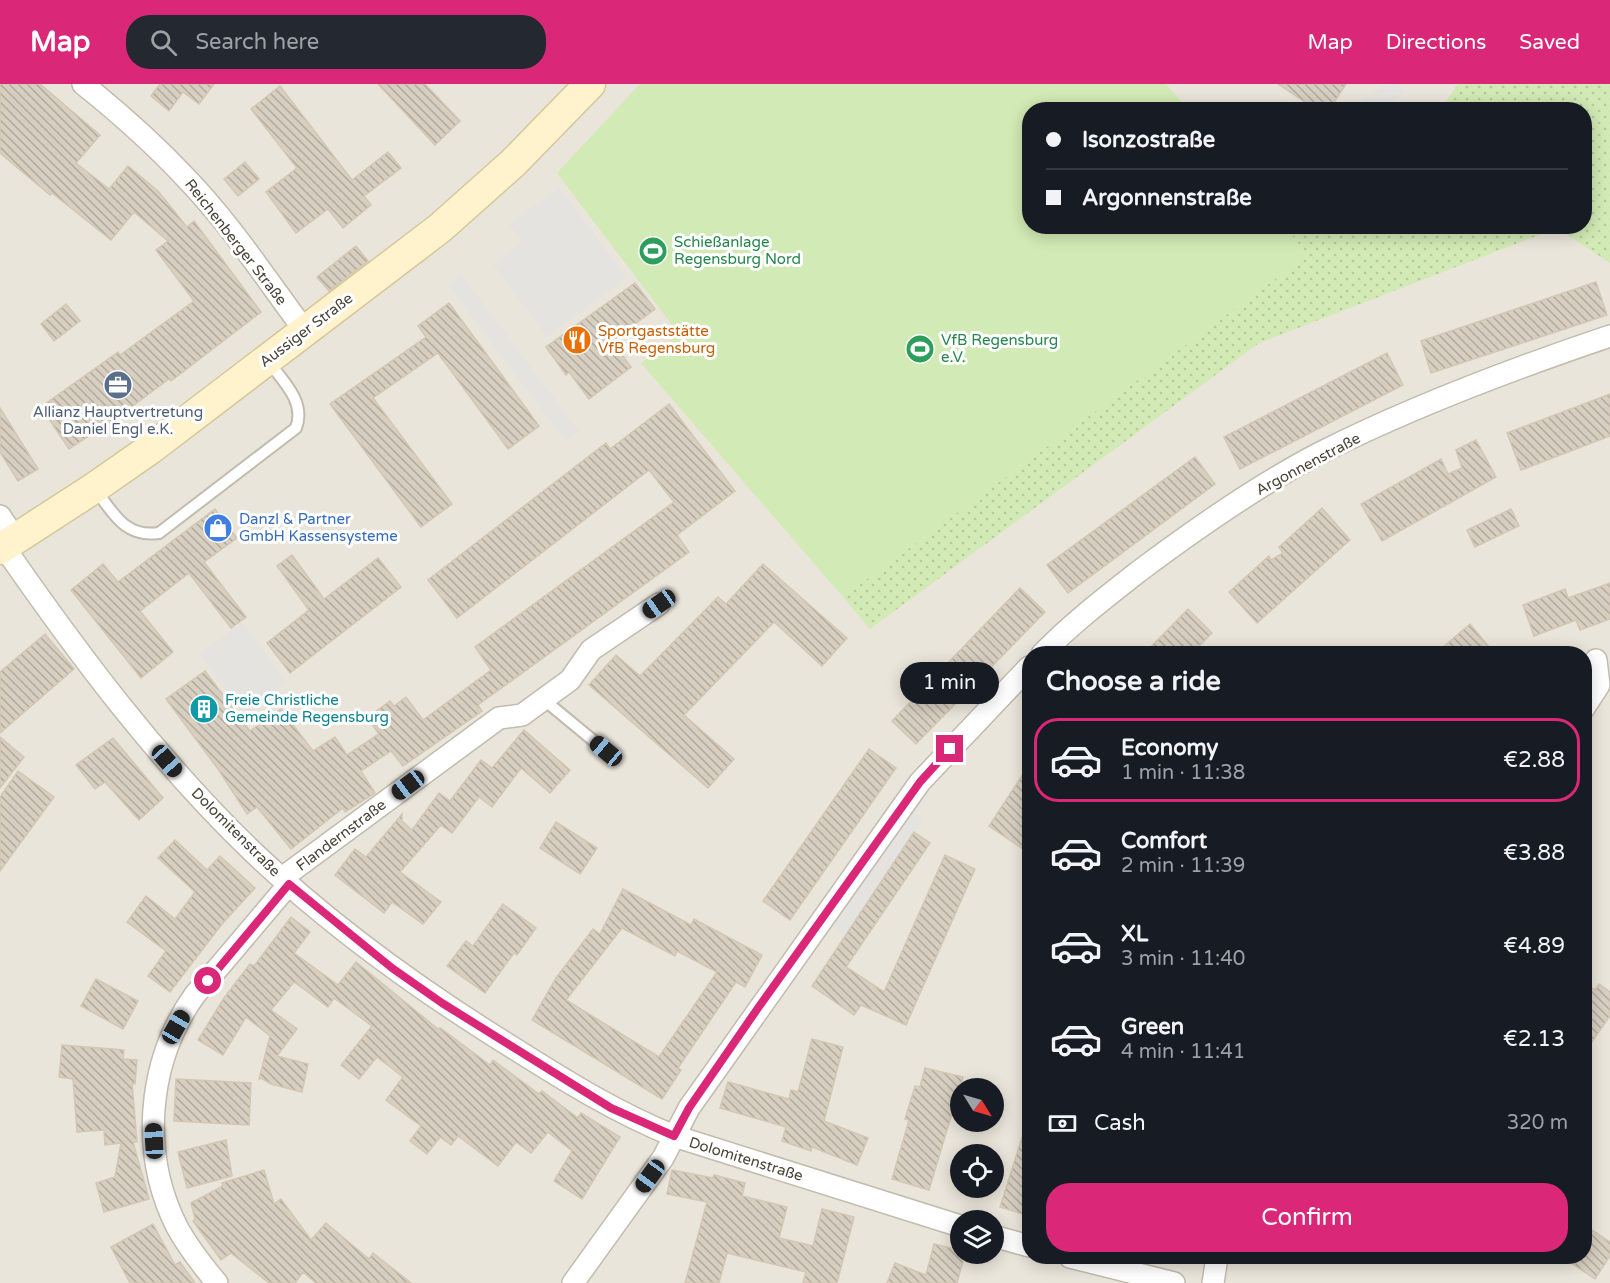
<!DOCTYPE html>
<meta charset="utf-8">
<style>
:root{--surface:#171b24;--page:#242831;--text:#f1f3f6;--muted:#9ea1a6;--line:#363941;--accent:#db2777}
body{margin:0;font-family:"Varela Round",sans-serif;background:var(--page);color:var(--text);height:100vh;display:flex;flex-direction:column;font-size:22px;white-space:nowrap}
*{box-sizing:border-box;margin:0}
p{font-size:20px;color:var(--muted)}
.icon{flex:none;width:33px;height:33px;fill:none;stroke:currentColor;stroke-width:2;stroke-linecap:round;stroke-linejoin:round}
.map{position:relative;flex:1;overflow:hidden}
.panel{position:absolute;left:1022px;top:562px;width:570px;height:618px;display:flex;flex-direction:column;background:var(--surface);border-radius:24px;box-shadow:0 3px 15px #0003}
.panel>*{flex:none}
.guide{position:absolute;left:1022px;top:18px;width:570px;height:132px;border-radius:24px;box-shadow:0 3px 15px #0003;display:grid;align-content:center;height:132px;padding:0 24px;background:var(--surface)}
.needle{width:39px;rotate:127deg}
.tools{position:absolute;left:950px;top:994px;display:grid;gap:12px}
.tools a{display:grid;place-items:center;width:54px;height:54px;border-radius:50%;background:var(--surface);box-shadow:0 3px 15px #0003;font-size:30px}
.end{position:absolute;width:27px;height:27px;margin:-14px;border:8px solid #db2777;background:#fff;box-shadow:0 0 0 3px #fff}
.from{border-radius:50%}
.bubble{position:absolute;height:42px;border-radius:21px;background:var(--surface);box-shadow:0 3px 15px #0003;font-size:20px;font-weight:600;line-height:42px;text-align:center}
.car{position:absolute;width:18px;height:36px;margin:-18px -9px;border-radius:8px;box-shadow:0 0 4px 2px #0007;background:linear-gradient(#222 24%,#8ab4d8 0 40%,#222 0 76%,#8ab4d8 0 86%,#222 0)}
.guide b{display:flex;align-items:center;gap:21px;height:57px;font-size:22px}
.guide b+b{border-top:2px solid var(--line)}
.guide i{width:15px;height:15px;background:var(--text)}
ul{padding:0;list-style:none}
li{display:flex;align-items:center;gap:18px;height:84px;margin:0 12px 9px;padding:0 12px;border:3px solid transparent;border-radius:24px}
li div{flex:1}
li b{display:block;font-size:22px}
li em{font-style:normal;font-weight:600}
li.selected{border-color:var(--accent)}
li>.icon{width:54px;height:54px;stroke-width:1.5}
h2{padding:0 24px;font-size:27px;line-height:72px}
.pay{display:flex;align-items:center;gap:15px;height:66px;padding:0 24px;font-size:22px}
.pay p{margin-inline-start:auto}
.action{display:flex;gap:12px;margin-top:auto;padding:12px 24px}
.action a{flex:1;height:69px;border-radius:24px;background:var(--accent);color:#fff;font-size:24px;font-weight:600;line-height:69px;text-align:center}
header{display:flex;align-items:center;gap:36px;box-sizing:border-box;height:84px;padding:0 30px;background:var(--accent);color:#fff}
header strong{font-size:28px}
nav{display:flex;gap:33px;margin-inline-start:auto;font-size:21px}
.search{width:420px;height:54px;background:var(--page);display:flex;align-items:center;gap:15px;box-sizing:border-box;padding:0 21px;border-radius:24px;color:var(--muted);font-size:22px}
.map>svg:first-child{display:block}
</style>
<header>
<strong>Map</strong>
<div class="search"><svg class="icon" aria-label="search" viewBox="0 0 24 24"><circle cx="10" cy="10" r="6"/><path d="M15 15l6 6"/></svg>Search here</div>
<nav><a>Map</a><a>Directions</a><a>Saved</a></nav>
</header>
<div class="map">
<svg width="1610" height="1199" viewBox="0 0 1610 1199">
<defs>
<pattern id="park-dots" width="8" height="8" patternUnits="userSpaceOnUse" patternTransform="scale(1.5)"><rect width="8" height="8" fill="#d2eab5"/><path d="M2 2h.1M6 6h.1" fill="none" stroke="#b6ca9c" stroke-width="1.8" stroke-linecap="round"/></pattern>
<pattern id="building-back-hatch" width="6" height="6" patternUnits="userSpaceOnUse" patternTransform="scale(1.5)"><rect width="6" height="6" fill="#d8cfc1"/><path d="M-1 5l2 2M0 0l6 6M5-1l2 2" fill="none" stroke="#b1aa9e"/></pattern>
</defs>
<rect width="100%" height="100%" fill="#f6f3ec"/>
<!-- residential -->
<path fill="#eae5da" fill-rule="evenodd" d="M 0,0 L 1610,0 L 1610,1199 L 0,1199 ZM 1029,26 L 1584,26 L 1584,142 L 1029,142 ZM 1029,570 L 1584,570 L 1584,1173 L 1029,1173 ZM 960,1005 L 993,1005 L 993,1038 L 960,1038 ZM 960,1071 L 993,1071 L 993,1104 L 960,1104 ZM 960,1137 L 993,1137 L 993,1170 L 960,1170 Z"/>
<!-- grass -->
<path fill="#d2eab5" d="M 640,0 L 1166,0 L 1188,25 L 1029,26 L 1029,142 L 1285,143 L 1308,171 L 843,513 L 641,279 L 679,250 L 557,89 Z"/>
<!-- park -->
<path fill="url(#park-dots)" d="M 1458,0 L 1610,0 L 1610,179 L 1557,144 L 1259,259 L 870,545 L 843,513 L 1308,171 L 1285,143 L 1584,142 L 1584,26 L 1441,25 Z"/>
<!-- parking -->
<g fill="#e5e3e0">
<path d="M 1386,0 L 1397,0 L 1403,10 L 1381,25 L 1349,25 Z"/>
<path d="M 559,103 L 627,194 L 547,253 L 493,180 L 522,158 L 509,140 Z"/>
<path d="M 461,190 L 579,347 L 565,357 L 448,201 Z"/>
<path d="M 243,538 L 287,599 L 243,630 L 199,569 Z"/>
<path d="M 910,724 L 924,734 L 845,851 L 831,842 Z"/>
</g>
<!-- building -->
<g fill="url(#building-back-hatch)" stroke="#d3c7b4" stroke-width="1.5" fill-rule="evenodd">
<path d="M 0,0 L 40,0 L 100,51 L 76,79 L 109,105 L 128,82 L 158,107 L 187,143 L 194,137 L 261,228 L 171,297 L 169,295 L 118,333 L 69,365 L 41,323 L 118,268 L 120,271 L 194,217 L 156,166 L 168,157 L 134,128 L 111,156 L 52,109 L 50,111 L 0,69 Z"/>
<path d="M 160,0 L 214,0 L 199,20 L 183,8 L 169,27 L 151,12 Z"/>
<path d="M 378,0 L 425,0 L 460,37 L 435,61 Z"/>
<path d="M 1278,0 L 1346,0 L 1329,26 L 1317,26 Z"/>
<path d="M 280,2 L 352,96 L 388,68 L 401,84 L 364,112 L 371,121 L 343,144 L 328,125 L 296,149 L 266,108 L 297,84 L 251,25 Z"/>
<path d="M 245,78 L 259,95 L 238,112 L 224,95 Z"/>
<path d="M 356,162 L 368,177 L 329,207 L 317,193 Z"/>
<path d="M 1596,198 L 1607,231 L 1431,289 L 1421,257 Z"/>
<path d="M 635,199 L 655,225 L 612,257 L 631,283 L 589,315 L 569,288 L 566,291 L 546,263 Z"/>
<path d="M 449,219 L 539,342 L 508,365 L 438,269 L 373,314 L 452,420 L 421,443 L 330,320 L 426,253 L 418,242 Z"/>
<path d="M 66,220 L 80,237 L 54,257 L 41,240 Z"/>
<path d="M 1387,269 L 1403,301 L 1240,385 L 1224,353 Z"/>
<path d="M 1610,310 L 1610,352 L 1521,386 L 1507,349 Z"/>
<path d="M 669,320 L 735,407 L 677,451 L 689,468 L 478,621 L 482,627 L 403,682 L 391,667 L 361,687 L 375,709 L 345,728 L 343,724 L 291,765 L 257,723 L 247,730 L 218,685 L 166,615 L 205,587 L 250,647 L 281,625 L 313,667 L 335,653 L 347,671 L 379,650 L 367,634 L 390,617 L 394,622 L 406,613 L 423,636 L 491,586 L 475,563 L 674,418 L 649,386 L 457,534 L 428,496 L 606,359 L 610,365 Z"/>
<path d="M 0,324 L 38,385 L 18,397 L 0,368 Z"/>
<path d="M 1476,356 L 1496,393 L 1382,457 L 1361,420 L 1441,375 L 1448,390 L 1462,384 L 1456,366 Z"/>
<path d="M 1195,373 L 1215,400 L 1068,509 L 1047,481 Z"/>
<path d="M 1322,424 L 1350,456 L 1257,539 L 1229,508 L 1269,472 L 1271,476 L 1283,469 L 1279,463 Z"/>
<path d="M 215,425 L 237,454 L 204,478 L 246,533 L 231,544 L 189,489 L 140,527 L 173,568 L 141,594 L 71,506 L 103,480 L 118,498 Z"/>
<path d="M 1511,425 L 1519,442 L 1475,463 L 1467,446 Z"/>
<path d="M 292,471 L 324,515 L 378,474 L 401,503 L 290,589 L 267,559 L 309,526 L 277,482 Z"/>
<path d="M 763,480 L 847,554 L 822,582 L 774,538 L 684,631 L 734,675 L 708,704 L 589,601 L 616,571 L 640,592 L 718,513 L 726,520 Z"/>
<path d="M 1610,499 L 1610,535 L 1580,546 L 1576,536 L 1534,552 L 1523,521 L 1565,505 L 1568,514 Z"/>
<path d="M 1020,504 L 1045,528 L 916,660 L 892,637 Z"/>
<path d="M 1188,525 L 1212,549 L 1191,570 L 1144,570 Z"/>
<path d="M 1470,540 L 1495,570 L 1435,570 Z"/>
<path d="M 45,550 L 74,585 L 0,649 L 0,588 Z"/>
<path d="M 524,646 L 570,686 L 550,709 L 521,684 L 492,723 L 479,713 L 452,749 L 441,741 L 400,788 L 441,818 L 423,840 L 392,818 L 384,829 L 335,791 L 355,765 L 366,773 L 402,730 L 402,737 L 412,746 L 439,709 L 450,717 L 481,676 L 492,684 Z"/>
<path d="M 0,653 L 24,673 L 0,704 Z"/>
<path d="M 113,654 L 163,714 L 139,736 L 105,698 L 95,705 L 76,681 Z"/>
<path d="M 869,665 L 896,684 L 790,836 L 763,817 Z"/>
<path d="M 1029,681 L 1029,769 L 989,742 Z"/>
<path d="M 18,687 L 54,713 L 0,787 L 0,713 Z"/>
<path d="M 556,738 L 597,764 L 580,790 L 540,764 Z"/>
<path d="M 914,748 L 930,759 L 846,883 L 884,908 L 945,771 L 975,785 L 906,941 L 861,921 L 854,931 L 812,902 Z"/>
<path d="M 175,756 L 207,786 L 220,772 L 255,804 L 222,840 L 170,908 L 148,892 L 166,867 L 127,838 L 146,812 L 175,835 L 195,808 L 158,774 Z"/>
<path d="M 623,805 L 691,841 L 694,835 L 762,871 L 745,903 L 736,898 L 678,984 L 681,986 L 662,1015 L 532,936 L 556,894 L 593,845 L 600,850 ZM 622,844 L 675,872 L 677,867 L 717,888 L 659,973 L 566,916 Z"/>
<path d="M 503,820 L 536,844 L 517,871 L 514,869 L 485,909 L 447,882 L 466,857 L 473,862 Z"/>
<path d="M 291,833 L 310,848 L 294,869 L 338,901 L 356,878 L 438,945 L 440,944 L 490,981 L 493,976 L 539,1010 L 542,1007 L 578,1034 L 581,1029 L 620,1053 L 582,1115 L 554,1097 L 572,1067 L 548,1048 L 531,1069 L 516,1058 L 498,1082 L 458,1052 L 451,1061 L 440,1053 L 427,1070 L 410,1057 L 421,1042 L 386,1016 L 403,993 L 377,973 L 359,995 L 341,981 L 372,942 L 334,914 L 328,923 L 294,898 L 271,926 L 297,945 L 277,972 L 308,980 L 302,1008 L 271,1000 L 261,994 L 259,995 L 270,952 L 246,933 L 223,971 L 198,956 L 224,914 L 250,880 L 254,882 Z"/>
<path d="M 96,895 L 138,917 L 123,945 L 81,922 Z"/>
<path d="M 1584,899 L 1595,906 L 1599,900 L 1610,908 L 1610,932 L 1584,969 Z"/>
<path d="M 812,955 L 843,963 L 824,1037 L 868,1054 L 857,1081 L 812,1063 L 811,1067 L 782,1057 L 786,1043 L 720,1024 L 728,998 L 789,1015 L 791,1006 L 798,1008 Z"/>
<path d="M 62,961 L 124,966 L 123,975 L 137,976 L 135,1000 L 132,999 L 137,1058 L 133,1058 L 149,1115 L 104,1128 L 96,1099 L 115,1093 L 121,1059 L 105,1061 L 104,1046 L 77,1048 L 73,995 L 59,993 Z"/>
<path d="M 925,984 L 963,993 L 929,1106 L 892,1095 L 909,1036 L 905,1035 L 915,1002 L 920,1003 Z"/>
<path d="M 176,995 L 251,999 L 249,1041 L 174,1037 Z"/>
<path d="M 1025,1044 L 1029,1045 L 1029,1132 L 1000,1123 Z"/>
<path d="M 226,1056 L 232,1092 L 187,1104 L 178,1068 Z"/>
<path d="M 264,1086 L 274,1120 L 281,1115 L 311,1156 L 326,1139 L 369,1175 L 373,1169 L 411,1199 L 316,1199 L 303,1188 L 295,1199 L 269,1199 L 231,1169 L 221,1176 L 193,1137 L 195,1135 L 191,1119 L 223,1102 L 222,1099 Z"/>
<path d="M 672,1086 L 713,1094 L 714,1091 L 745,1099 L 742,1112 L 787,1123 L 779,1154 L 813,1162 L 822,1125 L 854,1133 L 837,1199 L 803,1199 L 806,1188 L 727,1169 L 719,1199 L 685,1199 L 707,1118 L 667,1110 Z"/>
<path d="M 153,1140 L 175,1181 L 180,1178 L 195,1199 L 130,1199 L 111,1163 Z"/>
<path d="M 1584,1141 L 1610,1158 L 1610,1172 L 1595,1195 L 1562,1173 L 1584,1173 Z"/>
<path d="M 934,1160 L 960,1166 L 960,1170 L 965,1170 L 957,1199 L 887,1199 L 895,1179 L 926,1191 Z"/>
</g>
<g fill="none" stroke-linecap="round" stroke-linejoin="round">
<!-- lane casing -->
<g stroke="#c2bbae" stroke-width="14">
<g id="lane">
<path d="M 94,404 C 113,428 124,454 159,449 L 296,344 C 306,318 283,297 268,277"/>
<path d="M 543,615 L 606,667"/>
</g>
</g>
<!-- street casing -->
<g stroke="#c2bbae" stroke-width="24">
<g id="street">
<path d="M 83,0 C 118,28 153,59 184,92 C 230,139 266,195 305,247"/>
<path d="M 0,432 L 16,456"/>
<path d="M 4,463 C 79,571 158,677 254,769 C 328,839 413,901 499,955 C 556,991 612,1027 674,1052 L 960,1142"/>
<path d="M 1042,570 C 1071,540 1105,514 1138,488 C 1194,446 1258,401 1320,369 C 1413,322 1512,285 1610,252"/>
<path d="M 1584,624 L 1599,601 L 1596,576"/>
<path d="M 282,794 L 499,634 L 522,631 L 570,596 L 591,566 L 659,520"/>
<path d="M 993,1152 L 1029,1162"/>
<path d="M 1070,1173 L 1174,1199"/>
<path d="M 217,1199 C 202,1181 188,1163 177,1143 C 140,1070 147,979 194,912 C 203,900 214,889 224,877 C 245,852 267,826 289,800"/>
<path d="M 573,1199 L 663,1074 L 689,1024 L 920,698 L 1029,583"/>
<path d="M 1213,1199 L 1217,1173"/>
</g>
</g>
<!-- secondary casing -->
<g stroke="#d6c79b" stroke-width="33">
<path id="secondary" d="M 0,465 L 94,404 L 150,365 L 440,144 L 513,79 L 590,0"/>
</g>
<!-- lane -->
<use href="#lane" stroke="#fff" stroke-width="10"/>
<!-- street -->
<use href="#street" stroke="#fff" stroke-width="21"/>
<!-- secondary -->
<use href="#secondary" stroke="#fff3cd" stroke-width="30"/>
</g>
<g fill="none" stroke-linecap="round" stroke-linejoin="round">
<!-- route -->
<path stroke="#db2777" stroke-width="8" d="M 208,897 L 289,800 L 392,884 L 442,919 L 611,1024 L 674,1052 L 689,1024 L 758,924 L 920,698 L 950,665"/>
</g>
<!-- icons -->
<defs>
<g id="stadium-disc" transform="scale(1.5)"><circle r="9.5" fill="#2e9e5b" stroke="#fff"/><path d="M0-5a6.5 5 0 1 0 0 10a6.5 5 0 1 0 0-10ZM-3.5-1.8h7v3.6h-7Z" fill="#fff"/></g>
<g id="restaurant-disc" transform="scale(1.5)"><circle r="9.5" fill="#e8710a" stroke="#fff"/><path d="M-5-6h1v4h1v-4h1v4h1v-4h1v5L-1.5 .5V6h-2V.5L-5-1ZM5-6V6H3V1.5H1.5Q1.5-4 5-6Z" fill="#fff"/></g>
<g id="office-disc" transform="scale(1.5)"><circle r="9.5" fill="#5c6f8a" stroke="#fff"/><path d="M-6-3h4V-5.5h4V-3h4V5H-6ZM-1-4.5V-3h2v-1.5ZM-6 0V1H6V0Z" fill="#fff"/></g>
<g id="shop-disc" transform="scale(1.5)"><circle r="9.5" fill="#3f7fe0" stroke="#fff"/><path d="M-5-2.5h2.3a2.7 3.5 0 0 1 5.4 0H5L5.5 6h-11ZM-1.5-2.5h3a1.5 2.3 0 0 0-3 0Z" fill="#fff"/></g>
<g id="building-disc" transform="scale(1.5)"><circle r="9.5" fill="#0f9aa8" stroke="#fff"/><path d="M-4-6H4V6H1V3H-1V6H-4ZM-2.5-4.3h1.7v1.8h-1.7ZM.8-4.3h1.7v1.8H.8ZM-2.5-1h1.7V.8h-1.7ZM.8-1h1.7V.8H.8Z" fill="#fff"/></g>
</defs>
<g fill-rule="evenodd">
<use href="#stadium-disc" x="653" y="167"/>
<use href="#restaurant-disc" x="577" y="256"/>
<use href="#stadium-disc" x="920" y="265"/>
<use href="#office-disc" x="118" y="301"/>
<use href="#shop-disc" x="218" y="444"/>
<use href="#building-disc" x="204" y="625"/>
</g>
<g text-anchor="middle" stroke-width="6" stroke-linejoin="round" paint-order="stroke">
<!-- street labels -->
<g font-size="15" fill="#4b4439" stroke="#fff">
<text transform="translate(236 158) rotate(52)" y="5">Reichenberger Straße</text>
<text transform="translate(306 246) rotate(-37)" y="5">Aussiger Straße</text>
<text transform="translate(1308 380) rotate(-28)" y="5">Argonnenstraße</text>
<text transform="translate(236 748) rotate(45)" y="5">Dolomitenstraße</text>
<text transform="translate(341 751) rotate(-37)" y="5">Flandernstraße</text>
<text transform="translate(746 1075) rotate(17)" y="5">Dolomitenstraße</text>
</g>
<!-- leisure labels -->
<g font-size="15" fill="#27864d" stroke="#fff" text-anchor="start">
<text x="674" y="163">Schießanlage<tspan x="674" dy="17">Regensburg Nord</tspan></text>
<text x="941" y="261">VfB Regensburg<tspan x="941" dy="17">e.V.</tspan></text>
</g>
<!-- food labels -->
<g font-size="15" fill="#c56008" stroke="#fff" text-anchor="start">
<text x="598" y="252">Sportgaststätte<tspan x="598" dy="17">VfB Regensburg</tspan></text>
</g>
<!-- service labels -->
<g font-size="15" fill="#4e5e75" stroke="#fff">
<text x="118" y="333">Allianz Hauptvertretung<tspan x="118" dy="17">Daniel Engl e.K.</tspan></text>
</g>
<!-- shop labels -->
<g font-size="15" fill="#366cbe" stroke="#fff" text-anchor="start">
<text x="239" y="440">Danzl &amp; Partner<tspan x="239" dy="17">GmbH Kassensysteme</tspan></text>
</g>
<!-- culture labels -->
<g font-size="15" fill="#0d838f" stroke="#fff" text-anchor="start">
<text x="225" y="621">Freie Christliche<tspan x="225" dy="17">Gemeinde Regensburg</tspan></text>
</g>
</g>
</svg>
<div class="tools">
<a><svg class="needle" viewBox="-14 -14 28 28"><path d="M0-13l5 13h-10z" fill="#e53935"/><path d="M0 13l5-13h-10z" fill="#9ea1a6"/></svg></a>
<a><svg class="icon" aria-label="locate" viewBox="0 0 24 24"><circle cx="12" cy="12" r="6"/><path d="M12 2v4M12 18v4M2 12h4M18 12h4"/></svg></a>
<a><svg class="icon" aria-label="layers" viewBox="0 0 24 24"><path d="M12 4l9 5-9 5-9-5zM3 14l9 5 9-5"/></svg></a>
</div>
<i class="end from" style="left:208px;top:897px"></i>
<i class="end" style="left:950px;top:665px"></i>
<div class="bubble" style="left:900px;top:578px;width:99px">1 min</div>
<i class="car" style="left:659px;top:520px;rotate:235deg"></i>
<i class="car" style="left:606px;top:667px;rotate:310deg"></i>
<i class="car" style="left:167px;top:677px;rotate:139deg"></i>
<i class="car" style="left:408px;top:701px;rotate:233deg"></i>
<i class="car" style="left:176px;top:943px;rotate:30deg"></i>
<i class="car" style="left:154px;top:1057px;rotate:357deg"></i>
<i class="car" style="left:650px;top:1092px;rotate:216deg"></i>
<div class="guide">
<b><i class="from"></i>Isonzostraße</b>
<b><i></i>Argonnenstraße</b>
</div>
<section class="panel">
<h2>Choose a ride</h2>
<ul>
<li class="selected"><svg class="icon" aria-label="car" viewBox="0 0 24 24"><path d="M5 17H2v-5l4-1 3-4h7l3 4 3 1v5h-3M9 17h6M6 11h13"/><circle cx="7" cy="17" r="2"/><circle cx="17" cy="17" r="2"/></svg><div><b>Economy</b><p>1 min · 11:38</p></div><em>€2.88</em></li>
<li><svg class="icon" aria-label="car" viewBox="0 0 24 24"><path d="M5 17H2v-5l4-1 3-4h7l3 4 3 1v5h-3M9 17h6M6 11h13"/><circle cx="7" cy="17" r="2"/><circle cx="17" cy="17" r="2"/></svg><div><b>Comfort</b><p>2 min · 11:39</p></div><em>€3.88</em></li>
<li><svg class="icon" aria-label="car" viewBox="0 0 24 24"><path d="M5 17H2v-5l4-1 3-4h7l3 4 3 1v5h-3M9 17h6M6 11h13"/><circle cx="7" cy="17" r="2"/><circle cx="17" cy="17" r="2"/></svg><div><b>XL</b><p>3 min · 11:40</p></div><em>€4.89</em></li>
<li><svg class="icon" aria-label="car" viewBox="0 0 24 24"><path d="M5 17H2v-5l4-1 3-4h7l3 4 3 1v5h-3M9 17h6M6 11h13"/><circle cx="7" cy="17" r="2"/><circle cx="17" cy="17" r="2"/></svg><div><b>Green</b><p>4 min · 11:41</p></div><em>€2.13</em></li>
</ul>
<div class="pay"><svg class="icon" aria-label="cash" viewBox="0 0 24 24"><path d="M3 7h18v10H3z"/><circle cx="12" cy="12" r="2"/></svg>Cash<p>320 m</p></div>
<div class="action"><a>Confirm</a></div>
</section>
</div>
